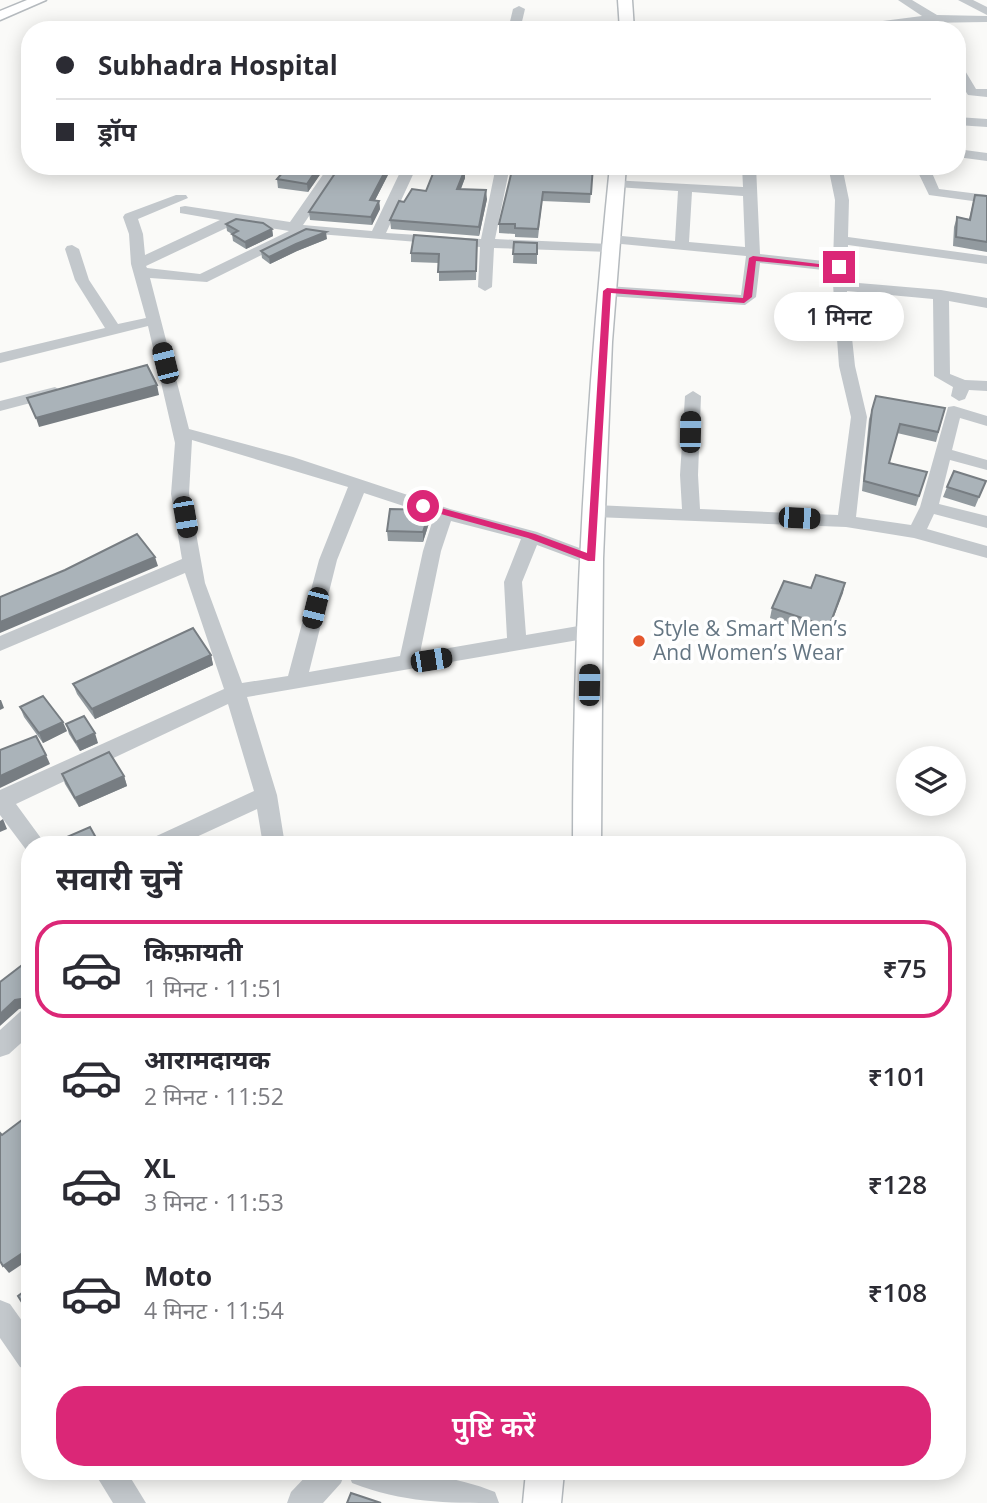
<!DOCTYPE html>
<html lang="hi">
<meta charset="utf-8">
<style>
:root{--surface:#fff;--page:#f7f7f7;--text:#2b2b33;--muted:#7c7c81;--line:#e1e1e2;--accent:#db2777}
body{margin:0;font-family:"Open Sans","Noto Sans Devanagari",sans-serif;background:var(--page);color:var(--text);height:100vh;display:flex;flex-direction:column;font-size:26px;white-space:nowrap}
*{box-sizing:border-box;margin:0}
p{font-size:23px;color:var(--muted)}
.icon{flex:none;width:38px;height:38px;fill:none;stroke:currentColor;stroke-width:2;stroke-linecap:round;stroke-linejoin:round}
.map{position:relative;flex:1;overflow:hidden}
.drawer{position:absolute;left:21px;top:836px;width:945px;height:644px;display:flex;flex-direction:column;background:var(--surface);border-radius:28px;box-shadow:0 4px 18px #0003}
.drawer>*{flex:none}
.guide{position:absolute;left:21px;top:21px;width:945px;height:154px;border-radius:28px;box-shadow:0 4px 18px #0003;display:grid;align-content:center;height:154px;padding:0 35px;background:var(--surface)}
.tools{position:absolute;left:896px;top:746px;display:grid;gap:14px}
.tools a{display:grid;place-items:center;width:70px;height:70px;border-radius:50%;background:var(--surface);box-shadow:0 4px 18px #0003;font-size:35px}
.end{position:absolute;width:32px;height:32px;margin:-16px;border:9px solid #db2777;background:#fff;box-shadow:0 0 0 4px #fff}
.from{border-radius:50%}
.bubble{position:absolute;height:49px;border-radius:24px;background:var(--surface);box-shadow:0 4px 18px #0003;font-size:23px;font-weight:600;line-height:49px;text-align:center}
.car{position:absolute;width:21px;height:42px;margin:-21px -10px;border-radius:9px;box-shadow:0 0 5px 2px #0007;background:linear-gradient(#222 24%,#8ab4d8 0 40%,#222 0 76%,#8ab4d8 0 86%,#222 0)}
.guide b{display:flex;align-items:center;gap:24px;height:66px;font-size:26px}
.guide b+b{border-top:2px solid var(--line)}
.guide i{width:18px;height:18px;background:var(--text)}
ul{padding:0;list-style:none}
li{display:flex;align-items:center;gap:21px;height:98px;margin:0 14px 10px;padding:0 21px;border:4px solid transparent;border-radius:28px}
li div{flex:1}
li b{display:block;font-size:26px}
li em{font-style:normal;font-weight:600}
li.current{border-color:var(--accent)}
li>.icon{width:63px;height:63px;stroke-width:1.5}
h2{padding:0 35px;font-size:32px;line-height:84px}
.primary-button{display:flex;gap:14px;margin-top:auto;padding:14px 35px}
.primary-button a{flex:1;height:80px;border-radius:28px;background:var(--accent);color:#fff;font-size:28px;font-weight:600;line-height:80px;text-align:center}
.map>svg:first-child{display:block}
</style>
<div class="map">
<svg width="987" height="1503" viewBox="0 0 987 1503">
<rect width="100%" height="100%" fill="#fafaf8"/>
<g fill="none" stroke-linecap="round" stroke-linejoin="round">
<!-- major casing -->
<g stroke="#b5babe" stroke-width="3">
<g id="major">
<path d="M 27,0 L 46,0 L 0,20 L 0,11 Z"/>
<path d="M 618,0 L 632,0 L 634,30 L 620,30 Z"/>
<path d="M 610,166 L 626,166 L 612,342 L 603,559 L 601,845 L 573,845 C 573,618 587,392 610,166 Z"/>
<path d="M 526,1472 L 564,1472 L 561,1503 L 523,1503 Z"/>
</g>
</g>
<!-- minor -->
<g fill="#c3c8cc" fill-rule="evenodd">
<path d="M 898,0 L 912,0 L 937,15 L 987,16 L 987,22 L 923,23 L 854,30 L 875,22 L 922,16 Z"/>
<path d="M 958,0 L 973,0 L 987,7 L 987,15 Z"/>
<path d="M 519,6 L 525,9 L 520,30 L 508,30 L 513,9 Z"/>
<path d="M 957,63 L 961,64 L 976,89 L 987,89 L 987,97 L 968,95 L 957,78 Z"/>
<path d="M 957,117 L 987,119 L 987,127 L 957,125 Z"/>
<path d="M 957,149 L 987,153 L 987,161 L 957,157 Z"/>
<path d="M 329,166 L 343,166 L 303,225 L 372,231 L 403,166 L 417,166 L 386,233 L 481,239 L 496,166 L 510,166 L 495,239 L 610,244 L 617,248 L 610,252 L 494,248 L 492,287 L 485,291 L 478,287 L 480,247 L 306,233 L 207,282 L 150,278 L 189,429 L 293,457 L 450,509 L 537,532 L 598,555 L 600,559 L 598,563 L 591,565 L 537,545 L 522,582 L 526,635 L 590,624 L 597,626 L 600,631 L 597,636 L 590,638 L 247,697 L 277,795 L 285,845 L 263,845 L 257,809 L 179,845 L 147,845 L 150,839 L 254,791 L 228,704 L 16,804 L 46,845 L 30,845 L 30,852 L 27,851 L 0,815 L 0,790 L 224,689 L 185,573 L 0,651 L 0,636 L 182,559 L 171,494 L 175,443 L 148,326 L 0,363 L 0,353 L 105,328 L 75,280 L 65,249 L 67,246 L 72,245 L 79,249 L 89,280 L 118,324 L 146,318 L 131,264 L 129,234 L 123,217 L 125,214 L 176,195 L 186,195 L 188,198 L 138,219 L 143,234 L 145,255 L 220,220 L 180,213 L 180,207 L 185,206 L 290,222 ZM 237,223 L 289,231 L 200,274 L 147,268 L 146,266 ZM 192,440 L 348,487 L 319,560 L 288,676 L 242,683 L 205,583 L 189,494 ZM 364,493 L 434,516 L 423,551 L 400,656 L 309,672 L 337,560 ZM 451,521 L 521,539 L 504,582 L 507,638 L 420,653 L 441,551 Z"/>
<path d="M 742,166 L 756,166 L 760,254 L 833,262 L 835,200 L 828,166 L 842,166 L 849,200 L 848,237 L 987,256 L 987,264 L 848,245 L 847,282 L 941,290 L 987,298 L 987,308 L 949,301 L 950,374 L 965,380 L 987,381 L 987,391 L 969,390 L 965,399 L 959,401 L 951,396 L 953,387 L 934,376 L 933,299 L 847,291 L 855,366 L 867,417 L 856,517 L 911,525 L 920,507 L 948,407 L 954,406 L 987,416 L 987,426 L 960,418 L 952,450 L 987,460 L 987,470 L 950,460 L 939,504 L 987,516 L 987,528 L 934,514 L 927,529 L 987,546 L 987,558 L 914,538 L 846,527 L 595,517 L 586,511 L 595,505 L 682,509 L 680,475 L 685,396 L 693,391 L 701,396 L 698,475 L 700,509 L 838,515 L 851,417 L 839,366 L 832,271 L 760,263 L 756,297 L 745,305 L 607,296 L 599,291 L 607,286 L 741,295 L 746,256 L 611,243 L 604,239 L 611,235 L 675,241 L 678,191 L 616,187 L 609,183 L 611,180 L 743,187 ZM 692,192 L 743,196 L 745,247 L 689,242 Z"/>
<path d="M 915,166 L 929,166 L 939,189 L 987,195 L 987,203 L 929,195 Z"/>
<path d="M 55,387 L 63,392 L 61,395 L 0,411 L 0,401 Z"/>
<path d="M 30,1008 L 30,1035 L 9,1054 L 0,1057 L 0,1030 L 21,1011 Z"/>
<path d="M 0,1300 L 10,1304 L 30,1332 L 30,1371 L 20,1367 L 0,1338 Z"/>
<path d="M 94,1472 L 127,1472 L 146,1503 L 113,1503 Z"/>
<path d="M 310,1472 L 345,1472 L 341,1483 L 323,1503 L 287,1503 L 291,1492 Z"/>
<path d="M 348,1472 C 398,1470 448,1473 495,1492 L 499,1503 C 446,1503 403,1503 352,1483 Z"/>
</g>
<!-- major -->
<use href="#major" fill="#fff" fill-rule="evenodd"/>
</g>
<!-- wall -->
<g fill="#929a9f">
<path d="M 326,166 L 308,192 L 278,188 L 277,179 Z"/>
<path d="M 513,166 L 593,166 L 590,203 L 542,201 L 538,238 L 515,237 L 515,234 L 499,233 L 499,224 Z"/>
<path d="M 465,169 L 465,178 L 461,189 L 487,199 L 479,236 L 391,229 L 390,220 L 404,202 Z"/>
<path d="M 390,171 L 375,200 L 379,201 L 380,209 L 372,225 L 310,220 L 309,212 Z"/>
<path d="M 975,195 L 987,196 L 987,252 L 953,246 L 954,227 L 957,217 L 969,219 Z"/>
<path d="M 226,224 L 272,229 L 273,236 L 246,249 L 233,241 L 232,234 L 227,231 Z"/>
<path d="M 327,239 L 297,251 L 270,264 L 262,258 L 261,251 Z"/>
<path d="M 477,240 L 476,280 L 439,281 L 439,263 L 411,262 L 411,253 Z"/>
<path d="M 514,242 L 537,243 L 537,264 L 513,263 Z"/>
<path d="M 945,408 L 936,442 L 897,433 L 889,463 L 927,472 L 916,506 L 862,491 L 869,419 L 872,410 Z"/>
<path d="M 986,481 L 975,507 L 943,497 L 947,487 Z"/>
<path d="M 430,520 L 423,542 L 388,541 L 387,531 Z"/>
<path d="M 845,583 L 826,637 L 770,618 L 772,608 L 811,588 Z"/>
<path d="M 211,655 L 213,665 L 95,719 L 77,694 L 73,684 Z"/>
<path d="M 20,707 L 67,731 L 43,743 L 24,717 Z"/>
<path d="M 66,724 L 98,743 L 80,751 L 69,734 Z"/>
<path d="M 62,774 L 124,776 L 127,786 L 79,807 L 65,784 Z"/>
</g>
<!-- shaded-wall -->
<g fill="#777d82">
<path d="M 319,166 L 326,166 L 308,192 L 307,184 Z"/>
<path d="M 388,166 L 390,166 L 390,171 L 371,208 L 370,200 Z"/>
<path d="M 465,169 L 465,178 L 457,198 L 457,189 Z"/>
<path d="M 486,190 L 487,199 L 479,236 L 479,227 Z"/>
<path d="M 379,201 L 380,209 L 372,225 L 371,217 Z"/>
<path d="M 272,229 L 273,236 L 246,249 L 245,242 Z"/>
<path d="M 326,232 L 327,239 L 297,251 L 270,264 L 269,257 L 296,244 Z"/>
<path d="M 157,385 L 159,395 L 39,427 L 36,418 Z"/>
<path d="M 430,510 L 430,520 L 423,542 L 423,532 Z"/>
<path d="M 155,557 L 158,566 L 0,633 L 0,622 Z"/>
<path d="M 845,583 L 843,593 L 826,637 L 829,627 Z"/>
<path d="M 211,655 L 213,665 L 95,719 L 92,709 Z"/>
<path d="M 0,700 L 1,700 L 4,708 L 0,710 Z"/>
<path d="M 63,722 L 67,731 L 43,743 L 39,733 Z"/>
<path d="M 95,733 L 98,743 L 80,751 L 76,742 Z"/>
<path d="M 46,755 L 50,764 L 0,788 L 0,776 Z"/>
<path d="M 124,776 L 127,786 L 79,807 L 75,798 Z"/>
<path d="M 3,819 L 7,829 L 0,832 L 0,821 Z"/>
<path d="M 30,996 L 30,1007 L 19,1009 L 0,1026 L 0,1014 L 15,1000 Z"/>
<path d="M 30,1248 L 30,1259 L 9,1273 L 3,1266 Z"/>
</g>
<!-- building -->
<g fill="#aab3b9" stroke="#777d82" stroke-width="2">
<path d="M 288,166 L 319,166 L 307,184 L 277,179 Z"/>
<path d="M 340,166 L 388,166 L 370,200 L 379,201 L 371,217 L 309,212 Z"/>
<path d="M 436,166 L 465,169 L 457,189 L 486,190 L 479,227 L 390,220 L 399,201 L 404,202 L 412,189 L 426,191 Z"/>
<path d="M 513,166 L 593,166 L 591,194 L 543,192 L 538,229 L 515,228 L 515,224 L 499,224 Z"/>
<path d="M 975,195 L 987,196 L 987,242 L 956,237 L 957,217 L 970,220 Z"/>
<path d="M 236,219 L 263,223 L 272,229 L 245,242 L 232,234 L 238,231 L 226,224 Z"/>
<path d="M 306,229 L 326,232 L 296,244 L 269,257 L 261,251 Z"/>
<path d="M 414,235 L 477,240 L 476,271 L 438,272 L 439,254 L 411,253 Z"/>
<path d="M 514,242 L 537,243 L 537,254 L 513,254 Z"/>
<path d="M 147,365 L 157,385 L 36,418 L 27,398 Z"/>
<path d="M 876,396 L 945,408 L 938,432 L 900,424 L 889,463 L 927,472 L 919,496 L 864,481 L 872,410 Z"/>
<path d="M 954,471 L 986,481 L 979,497 L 947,487 Z"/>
<path d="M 390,509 L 430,510 L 423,532 L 387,531 Z"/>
<path d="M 137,534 L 155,557 L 0,622 L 0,597 L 65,570 Z"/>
<path d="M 816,575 L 845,583 L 829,627 L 772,608 L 784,581 L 811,588 Z"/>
<path d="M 193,628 L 211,655 L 92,709 L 73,684 Z"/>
<path d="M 43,696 L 63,722 L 39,733 L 20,707 Z"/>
<path d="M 84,716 L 95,733 L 76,742 L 66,724 Z"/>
<path d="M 36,736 L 46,755 L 0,776 L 0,750 Z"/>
<path d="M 109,752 L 124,776 L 75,798 L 62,774 Z"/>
<path d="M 90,827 L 100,845 L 62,845 L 60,840 Z"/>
<path d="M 30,959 L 30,996 L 27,998 L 15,1000 L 0,1014 L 0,982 Z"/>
<path d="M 30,1114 L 30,1248 L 3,1266 L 0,1261 L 0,1133 L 2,1135 Z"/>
<path d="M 30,1287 L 30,1315 L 18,1296 Z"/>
<path d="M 351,1493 L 381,1503 L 347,1503 Z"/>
</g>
<!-- route -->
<path fill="#db2777" d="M 753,256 L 843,267 L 839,269 L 756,261 L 752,297 L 744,303 L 611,293 L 595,561 L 588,561 L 528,538 L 419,508 L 419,504 L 423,503 L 535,534 L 587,553 L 603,291 L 607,288 L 743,298 L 749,258 Z"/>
<!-- markers -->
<circle fill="#e4572e" stroke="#fff" stroke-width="2.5" cx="639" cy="641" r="7"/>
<g text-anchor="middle" stroke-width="7" stroke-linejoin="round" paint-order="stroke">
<!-- poi labels -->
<g font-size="21" fill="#657683" stroke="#fff" text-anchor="start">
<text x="653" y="636">Style &amp; Smart Men’s<tspan x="653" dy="24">And Women’s Wear</tspan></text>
</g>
</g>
</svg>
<div class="tools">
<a><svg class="icon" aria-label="layers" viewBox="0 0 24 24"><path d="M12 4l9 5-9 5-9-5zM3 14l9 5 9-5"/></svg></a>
</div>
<i class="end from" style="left:423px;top:506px"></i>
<i class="end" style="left:839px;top:267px"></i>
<div class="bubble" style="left:774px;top:292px;width:130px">1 मिनट</div>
<i class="car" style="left:165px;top:363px;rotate:346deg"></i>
<i class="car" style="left:690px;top:432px;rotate:1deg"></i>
<i class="car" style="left:185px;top:517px;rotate:170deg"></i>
<i class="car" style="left:799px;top:518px;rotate:93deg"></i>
<i class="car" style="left:315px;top:608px;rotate:194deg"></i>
<i class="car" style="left:431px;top:660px;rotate:81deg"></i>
<i class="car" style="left:589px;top:685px;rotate:1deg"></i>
<div class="guide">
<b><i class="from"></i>Subhadra Hospital</b>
<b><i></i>ड्रॉप</b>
</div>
<section class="drawer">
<h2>सवारी चुनें</h2>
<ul>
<li class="current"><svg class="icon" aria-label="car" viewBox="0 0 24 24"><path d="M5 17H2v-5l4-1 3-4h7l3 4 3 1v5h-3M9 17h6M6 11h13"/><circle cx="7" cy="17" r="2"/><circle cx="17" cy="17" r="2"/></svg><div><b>किफ़ायती</b><p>1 मिनट · 11:51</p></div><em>₹75</em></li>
<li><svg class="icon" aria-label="car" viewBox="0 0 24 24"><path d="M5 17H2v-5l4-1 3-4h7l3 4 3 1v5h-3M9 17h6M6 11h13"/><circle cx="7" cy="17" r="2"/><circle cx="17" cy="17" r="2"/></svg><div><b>आरामदायक</b><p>2 मिनट · 11:52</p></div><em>₹101</em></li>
<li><svg class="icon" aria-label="car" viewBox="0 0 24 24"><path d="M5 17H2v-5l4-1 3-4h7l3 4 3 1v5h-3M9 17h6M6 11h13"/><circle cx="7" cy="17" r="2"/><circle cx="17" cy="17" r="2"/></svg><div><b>XL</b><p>3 मिनट · 11:53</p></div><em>₹128</em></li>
<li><svg class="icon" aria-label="car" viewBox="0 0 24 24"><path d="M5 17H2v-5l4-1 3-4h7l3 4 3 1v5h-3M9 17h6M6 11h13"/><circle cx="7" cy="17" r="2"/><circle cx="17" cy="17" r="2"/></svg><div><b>Moto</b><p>4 मिनट · 11:54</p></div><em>₹108</em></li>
</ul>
<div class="primary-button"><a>पुष्टि करें</a></div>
</section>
</div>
